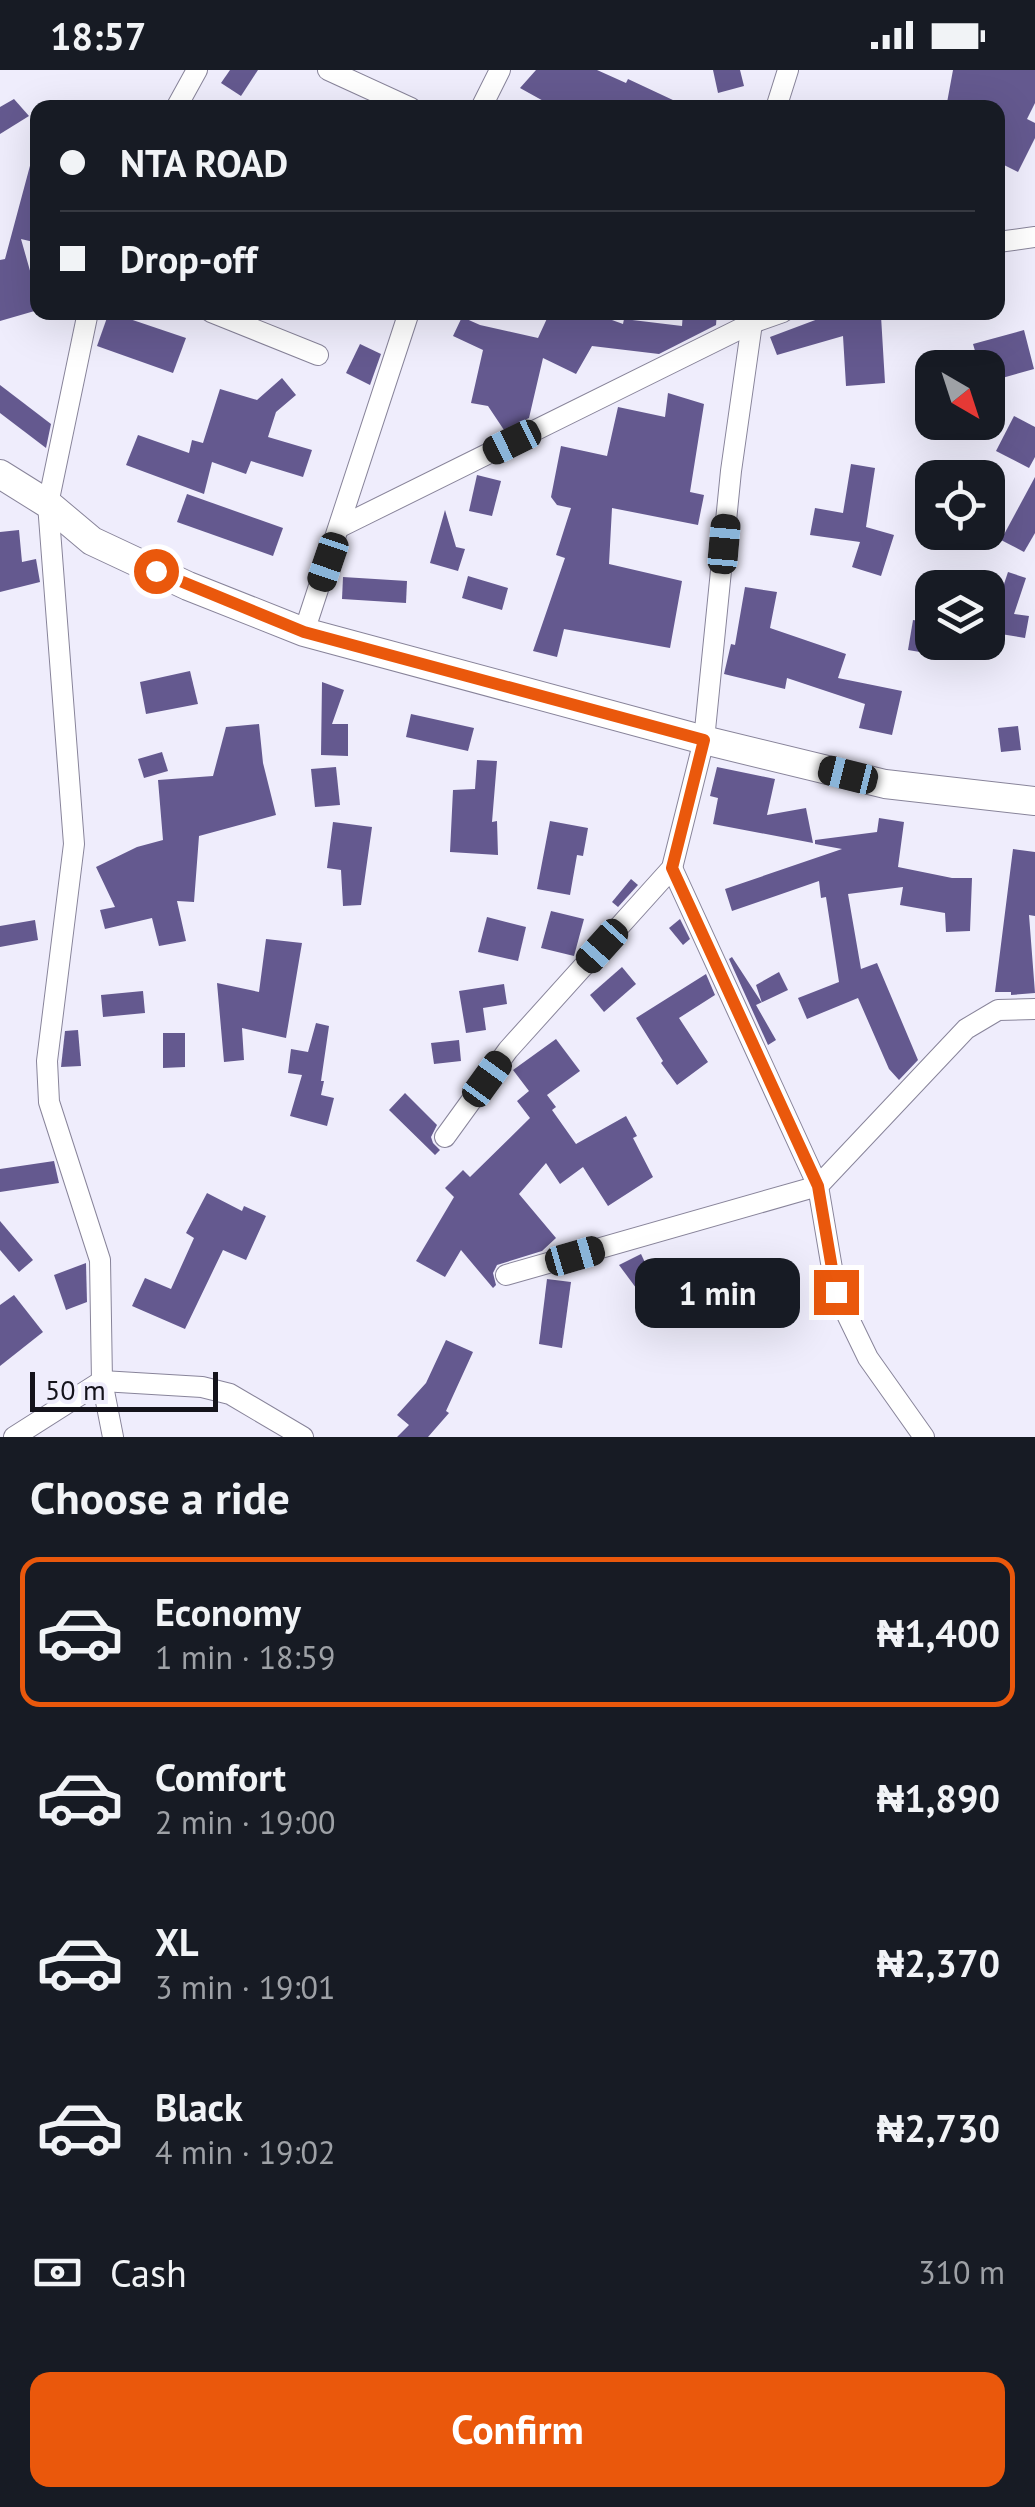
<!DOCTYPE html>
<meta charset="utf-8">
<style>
:root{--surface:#171b24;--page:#20242c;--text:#f1f3f6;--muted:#9ea1a6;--line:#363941;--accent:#ea580c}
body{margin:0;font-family:"PT Sans",sans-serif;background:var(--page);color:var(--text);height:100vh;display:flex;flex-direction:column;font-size:38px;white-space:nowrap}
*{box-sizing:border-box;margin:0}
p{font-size:32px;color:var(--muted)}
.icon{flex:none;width:55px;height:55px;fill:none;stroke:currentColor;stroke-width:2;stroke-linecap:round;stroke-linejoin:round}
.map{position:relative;height:1367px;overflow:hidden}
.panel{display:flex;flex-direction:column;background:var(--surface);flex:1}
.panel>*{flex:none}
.top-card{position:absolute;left:30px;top:30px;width:975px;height:220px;border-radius:20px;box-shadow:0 10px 40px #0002;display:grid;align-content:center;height:220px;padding:0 30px;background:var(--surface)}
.needle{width:65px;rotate:141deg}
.tools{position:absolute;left:915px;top:280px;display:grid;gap:20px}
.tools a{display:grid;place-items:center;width:90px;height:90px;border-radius:20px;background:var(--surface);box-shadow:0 10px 40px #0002;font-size:50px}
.scale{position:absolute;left:30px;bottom:25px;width:188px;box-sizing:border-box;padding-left:10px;border:5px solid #14131b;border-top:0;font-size:28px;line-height:35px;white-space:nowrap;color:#14131b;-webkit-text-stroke:8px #efedfc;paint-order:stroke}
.end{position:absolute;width:45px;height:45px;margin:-22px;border:12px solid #ea580c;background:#fff;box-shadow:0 0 0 5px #fff}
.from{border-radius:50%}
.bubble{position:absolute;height:70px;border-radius:20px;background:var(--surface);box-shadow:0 10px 40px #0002;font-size:32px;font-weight:800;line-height:70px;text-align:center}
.car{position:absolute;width:30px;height:60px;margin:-30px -15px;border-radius:12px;box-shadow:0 0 8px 2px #0007;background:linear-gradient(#222 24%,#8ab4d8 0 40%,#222 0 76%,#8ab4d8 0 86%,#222 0)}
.top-card b{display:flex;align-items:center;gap:35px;height:95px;font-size:38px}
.top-card b+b{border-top:2px solid var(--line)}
.top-card i{width:25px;height:25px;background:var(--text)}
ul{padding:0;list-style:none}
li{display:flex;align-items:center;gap:30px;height:150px;margin:0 20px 15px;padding:0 10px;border:5px solid transparent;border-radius:20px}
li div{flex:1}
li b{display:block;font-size:38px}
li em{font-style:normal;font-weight:800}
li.selected{border-color:var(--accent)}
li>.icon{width:90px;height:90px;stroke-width:1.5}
h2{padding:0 30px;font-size:45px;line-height:120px}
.pay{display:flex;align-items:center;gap:25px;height:110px;padding:0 30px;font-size:38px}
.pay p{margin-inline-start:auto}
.cta{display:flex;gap:20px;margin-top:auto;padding:20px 30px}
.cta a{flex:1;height:115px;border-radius:20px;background:var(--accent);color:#fff;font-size:40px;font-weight:800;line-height:115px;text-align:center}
.status{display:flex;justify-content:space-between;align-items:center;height:70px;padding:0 50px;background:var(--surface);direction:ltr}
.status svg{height:28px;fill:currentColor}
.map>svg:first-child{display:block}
</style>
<div class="status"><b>18:57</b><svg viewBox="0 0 49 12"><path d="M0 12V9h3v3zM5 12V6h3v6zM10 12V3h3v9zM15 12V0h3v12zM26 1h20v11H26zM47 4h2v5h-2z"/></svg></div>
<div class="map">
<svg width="1035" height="1367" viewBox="0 0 1035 1367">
<rect width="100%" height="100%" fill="#efedfc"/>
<!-- building -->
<g fill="#64598f">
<path d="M 230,0 L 258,0 L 241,26 L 221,13 Z"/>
<path d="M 536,0 L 597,0 L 626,13 L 628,9 L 690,38 L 556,38 L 520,18 Z"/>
<path d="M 713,0 L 740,0 L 744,16 L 718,23 Z"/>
<path d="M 953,0 L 1035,0 L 1035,33 L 1027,49 L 1035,53 L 1035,68 L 1018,102 L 998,92 L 998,38 L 946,38 Z"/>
<path d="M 14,29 L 29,46 L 0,64 L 0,37 Z"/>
<path d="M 31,92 L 38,93 L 38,173 L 21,169 L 38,229 L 38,240 L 0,251 L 0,190 L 5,189 Z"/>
<path d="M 109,242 L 186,268 L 173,303 L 97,276 Z"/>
<path d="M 550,242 L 590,242 L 623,254 L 624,249 L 682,256 L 683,242 L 717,242 L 716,255 L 659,284 L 592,276 L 576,304 L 543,288 L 529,348 L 504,360 L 488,336 L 471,333 L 483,280 L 453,266 L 462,247 L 480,255 L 538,268 Z"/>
<path d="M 834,243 L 835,249 L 881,246 L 885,313 L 846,316 L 843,266 L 777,285 L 770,267 Z"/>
<path d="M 1024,260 L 1034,299 L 988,312 L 988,298 L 980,298 L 973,274 Z"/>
<path d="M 360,274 L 381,284 L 370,315 L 346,303 Z"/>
<path d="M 282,308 L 296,325 L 276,342 L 268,367 L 312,380 L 303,407 L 251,391 L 246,404 L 212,392 L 204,424 L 126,395 L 138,365 L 189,383 L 192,370 L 203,373 L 220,319 L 257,330 Z"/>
<path d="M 0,315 L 51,354 L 46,378 L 0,343 Z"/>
<path d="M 668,323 L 704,334 L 690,422 L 704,425 L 698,455 L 612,438 L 609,494 L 682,511 L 670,578 L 564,559 L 557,587 L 533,581 L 565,488 L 556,485 L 571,438 L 557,435 L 551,427 L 561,376 L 607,386 L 618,337 L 665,347 Z"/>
<path d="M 1014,346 L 1035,357 L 1035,387 L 1029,398 L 996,381 Z"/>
<path d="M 851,394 L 875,398 L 866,457 L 894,465 L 881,506 L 852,497 L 860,472 L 810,465 L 815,438 L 843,443 Z"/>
<path d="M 477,405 L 501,411 L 492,446 L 469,441 Z"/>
<path d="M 1035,407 L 1035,463 L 1024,482 L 1001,470 Z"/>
<path d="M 187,424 L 283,458 L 273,486 L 177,452 Z"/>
<path d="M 445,440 L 456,477 L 465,479 L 458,501 L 430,493 Z"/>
<path d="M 19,460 L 22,492 L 36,489 L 40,512 L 0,522 L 0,462 Z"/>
<path d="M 1008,502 L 1026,508 L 1014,544 L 1029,546 L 1025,568 L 988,562 L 990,541 L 995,541 Z"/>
<path d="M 468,506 L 508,518 L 502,540 L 462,528 Z"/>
<path d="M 343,507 L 407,511 L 406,533 L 342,529 Z"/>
<path d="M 745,517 L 777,522 L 770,558 L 846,584 L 838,608 L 902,621 L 892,665 L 859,658 L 865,634 L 787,608 L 785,619 L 724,604 L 731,574 L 735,575 Z"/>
<path d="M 913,550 L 932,553 L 932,584 L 908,580 Z"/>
<path d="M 190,601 L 198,634 L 146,644 L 140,612 Z"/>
<path d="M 322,612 L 344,620 L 332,654 L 348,654 L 348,686 L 321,685 Z"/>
<path d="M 411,644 L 474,658 L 468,681 L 406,667 Z"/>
<path d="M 259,654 L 263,693 L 276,745 L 199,766 L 194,832 L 177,831 L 186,871 L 159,876 L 152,848 L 105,859 L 100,840 L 115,837 L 96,797 L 137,777 L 163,770 L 158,710 L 213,706 L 226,657 Z"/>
<path d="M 1018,656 L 1021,680 L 1001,682 L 998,658 Z"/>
<path d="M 162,682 L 168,701 L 144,708 L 138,689 Z"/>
<path d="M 477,690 L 497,691 L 492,752 L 497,751 L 498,785 L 450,782 L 453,720 L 475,719 Z"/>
<path d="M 336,697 L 340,735 L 315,737 L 311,699 Z"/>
<path d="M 717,697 L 775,709 L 767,745 L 806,738 L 813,773 L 713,754 L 718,728 L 710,726 Z"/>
<path d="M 879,748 L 904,752 L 898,797 L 952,808 L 972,808 L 970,861 L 946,862 L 945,843 L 900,835 L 903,817 L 848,824 L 861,899 L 877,893 L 918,990 L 899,1010 L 889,999 L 858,928 L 807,949 L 798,928 L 839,912 L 826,827 L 821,828 L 819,811 L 732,841 L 725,819 L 842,779 L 815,774 L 815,770 L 877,762 Z"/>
<path d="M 550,751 L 588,758 L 583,786 L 577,785 L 570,825 L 537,819 Z"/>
<path d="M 333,752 L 372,757 L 361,835 L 343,836 L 341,800 L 327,798 Z"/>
<path d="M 1013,779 L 1035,782 L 1035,846 L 1029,845 L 1035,923 L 1011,925 L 1011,922 L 995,922 Z"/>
<path d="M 631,809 L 638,815 L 618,837 L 612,832 Z"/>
<path d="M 551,841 L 584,849 L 574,886 L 541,878 Z"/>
<path d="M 487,847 L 526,857 L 518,891 L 478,882 Z"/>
<path d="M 680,849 L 690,869 L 683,875 L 669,858 Z"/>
<path d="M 35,850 L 38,870 L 0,877 L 0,856 Z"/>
<path d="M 266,869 L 302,873 L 286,968 L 242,958 L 244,990 L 224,992 L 217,913 L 259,922 Z"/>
<path d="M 732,887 L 762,933 L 756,915 L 779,902 L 788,920 L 756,935 L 776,970 L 768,975 L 729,889 Z"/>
<path d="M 622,897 L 636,914 L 604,942 L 590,925 Z"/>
<path d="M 706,904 L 715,925 L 679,948 L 708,992 L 677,1015 L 661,993 L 663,991 L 636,948 Z"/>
<path d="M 504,914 L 507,934 L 483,938 L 486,960 L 466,963 L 459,921 Z"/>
<path d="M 143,921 L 145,943 L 103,947 L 101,925 Z"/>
<path d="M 316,953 L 329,956 L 321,1011 L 324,1011 L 321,1025 L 334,1028 L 327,1056 L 290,1046 L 302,1005 L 288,1003 L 291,979 L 308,982 Z"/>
<path d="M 78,960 L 81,996 L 61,997 L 65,961 Z"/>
<path d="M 163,963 L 185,963 L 185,997 L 163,998 Z"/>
<path d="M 556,969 L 580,1001 L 547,1025 L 556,1037 L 552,1040 L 576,1074 L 626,1046 L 637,1066 L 633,1068 L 653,1107 L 608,1136 L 583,1097 L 560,1114 L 546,1093 L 519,1124 L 556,1168 L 542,1181 L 497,1195 L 493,1203 L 496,1215 L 493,1218 L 461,1180 L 445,1207 L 416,1191 L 454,1127 L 445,1118 L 463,1100 L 470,1107 L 530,1048 L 517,1031 L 529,1021 L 513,1000 Z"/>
<path d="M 459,970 L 461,991 L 434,994 L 431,973 Z"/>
<path d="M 405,1023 L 437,1055 L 431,1067 L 433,1073 L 440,1080 L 435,1085 L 389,1040 Z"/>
<path d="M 54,1091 L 59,1113 L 0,1122 L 0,1099 Z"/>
<path d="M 207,1123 L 242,1141 L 244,1136 L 266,1146 L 246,1190 L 223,1180 L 185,1259 L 132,1236 L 145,1208 L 171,1219 L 194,1168 L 186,1163 Z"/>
<path d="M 0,1151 L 33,1190 L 19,1202 L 0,1180 Z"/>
<path d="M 641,1184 L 657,1218 L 642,1226 L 619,1195 Z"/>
<path d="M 86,1193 L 87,1232 L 66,1240 L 54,1205 Z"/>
<path d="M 547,1209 L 571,1212 L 562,1278 L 539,1274 Z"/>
<path d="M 14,1225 L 43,1262 L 0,1296 L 0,1235 Z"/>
<path d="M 446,1270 L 473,1282 L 446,1341 L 449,1343 L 428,1367 L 397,1367 L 409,1355 L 397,1345 L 426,1313 Z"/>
</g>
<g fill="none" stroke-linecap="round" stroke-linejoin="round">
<!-- street casing -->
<g stroke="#88849a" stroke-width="22">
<g id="street">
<path d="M 328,0 L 411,38"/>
<path d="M 176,38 L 197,0"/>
<path d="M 481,38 L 500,0"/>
<path d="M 776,38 L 788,0"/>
<path d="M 998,172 L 1035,167"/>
<path d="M 88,242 L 48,434 L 74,774 L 47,991 L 49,1032 L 100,1190 L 102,1311 L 113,1367"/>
<path d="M 211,242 L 318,285"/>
<path d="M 340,457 L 752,253 L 783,242"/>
<path d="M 304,562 L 409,242"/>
<path d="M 672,798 L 818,1116 L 836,1222 L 868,1288 L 924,1367"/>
<path d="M 445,1067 L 508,980 L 672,798 L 704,670 L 731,401 L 752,253 L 750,242"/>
<path d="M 506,1205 L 818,1116 L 966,959 L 998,940 L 1035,939"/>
<path d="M 14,1367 L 102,1311 L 202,1317 L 230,1324 L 303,1367"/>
</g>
</g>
<!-- secondary casing -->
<g stroke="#88849a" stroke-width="30">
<path id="secondary" d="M 0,404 L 48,434 L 92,471 L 188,516 L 304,562 L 704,670 L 885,714 L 1035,731"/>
</g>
<!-- street -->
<use href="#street" stroke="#fff" stroke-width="20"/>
<!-- secondary -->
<use href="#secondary" stroke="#fff" stroke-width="28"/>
</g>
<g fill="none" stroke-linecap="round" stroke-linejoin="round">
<!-- route -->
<path stroke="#ea580c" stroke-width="12" d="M 156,501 L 304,562 L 704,670 L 672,798 L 818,1116 L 836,1222"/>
</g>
</svg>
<div class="tools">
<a><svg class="needle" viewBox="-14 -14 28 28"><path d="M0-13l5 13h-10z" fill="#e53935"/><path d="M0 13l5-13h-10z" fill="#9ea1a6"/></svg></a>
<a><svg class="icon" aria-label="locate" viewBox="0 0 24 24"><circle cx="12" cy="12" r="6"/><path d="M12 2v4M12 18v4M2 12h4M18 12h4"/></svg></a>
<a><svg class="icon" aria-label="layers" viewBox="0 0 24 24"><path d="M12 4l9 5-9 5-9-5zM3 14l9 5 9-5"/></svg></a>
</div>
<div class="scale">50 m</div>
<i class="end from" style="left:156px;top:501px"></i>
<i class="end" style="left:836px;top:1222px"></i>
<div class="bubble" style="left:635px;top:1188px;width:165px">1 min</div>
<i class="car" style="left:512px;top:372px;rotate:244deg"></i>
<i class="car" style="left:724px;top:474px;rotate:5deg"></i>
<i class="car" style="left:328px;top:492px;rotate:199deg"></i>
<i class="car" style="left:848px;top:705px;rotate:284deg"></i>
<i class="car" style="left:602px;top:876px;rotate:222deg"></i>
<i class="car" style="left:487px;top:1009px;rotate:36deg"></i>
<i class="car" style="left:575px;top:1186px;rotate:74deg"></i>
<div class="top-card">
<b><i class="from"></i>NTA ROAD</b>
<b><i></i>Drop-off</b>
</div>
</div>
<section class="panel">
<h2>Choose a ride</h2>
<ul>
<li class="selected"><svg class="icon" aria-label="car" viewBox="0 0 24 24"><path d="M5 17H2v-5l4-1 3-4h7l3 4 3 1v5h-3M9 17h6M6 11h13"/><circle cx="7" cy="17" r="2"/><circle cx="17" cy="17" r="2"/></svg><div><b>Economy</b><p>1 min · 18:59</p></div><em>₦1,400</em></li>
<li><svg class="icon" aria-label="car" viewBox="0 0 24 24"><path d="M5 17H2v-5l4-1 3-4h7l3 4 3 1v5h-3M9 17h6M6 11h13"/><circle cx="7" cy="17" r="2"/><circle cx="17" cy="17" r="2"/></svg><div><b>Comfort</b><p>2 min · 19:00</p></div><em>₦1,890</em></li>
<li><svg class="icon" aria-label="car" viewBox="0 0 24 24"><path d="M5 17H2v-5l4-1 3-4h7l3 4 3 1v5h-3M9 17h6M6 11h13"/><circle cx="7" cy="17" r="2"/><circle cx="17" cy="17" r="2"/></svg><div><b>XL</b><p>3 min · 19:01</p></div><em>₦2,370</em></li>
<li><svg class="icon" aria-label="car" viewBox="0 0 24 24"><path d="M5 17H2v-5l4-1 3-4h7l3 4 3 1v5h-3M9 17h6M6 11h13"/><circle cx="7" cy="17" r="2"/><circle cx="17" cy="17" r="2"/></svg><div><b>Black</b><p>4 min · 19:02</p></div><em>₦2,730</em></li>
</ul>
<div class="pay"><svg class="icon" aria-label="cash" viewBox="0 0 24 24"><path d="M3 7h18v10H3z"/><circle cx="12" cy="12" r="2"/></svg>Cash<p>310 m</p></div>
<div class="cta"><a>Confirm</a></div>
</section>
